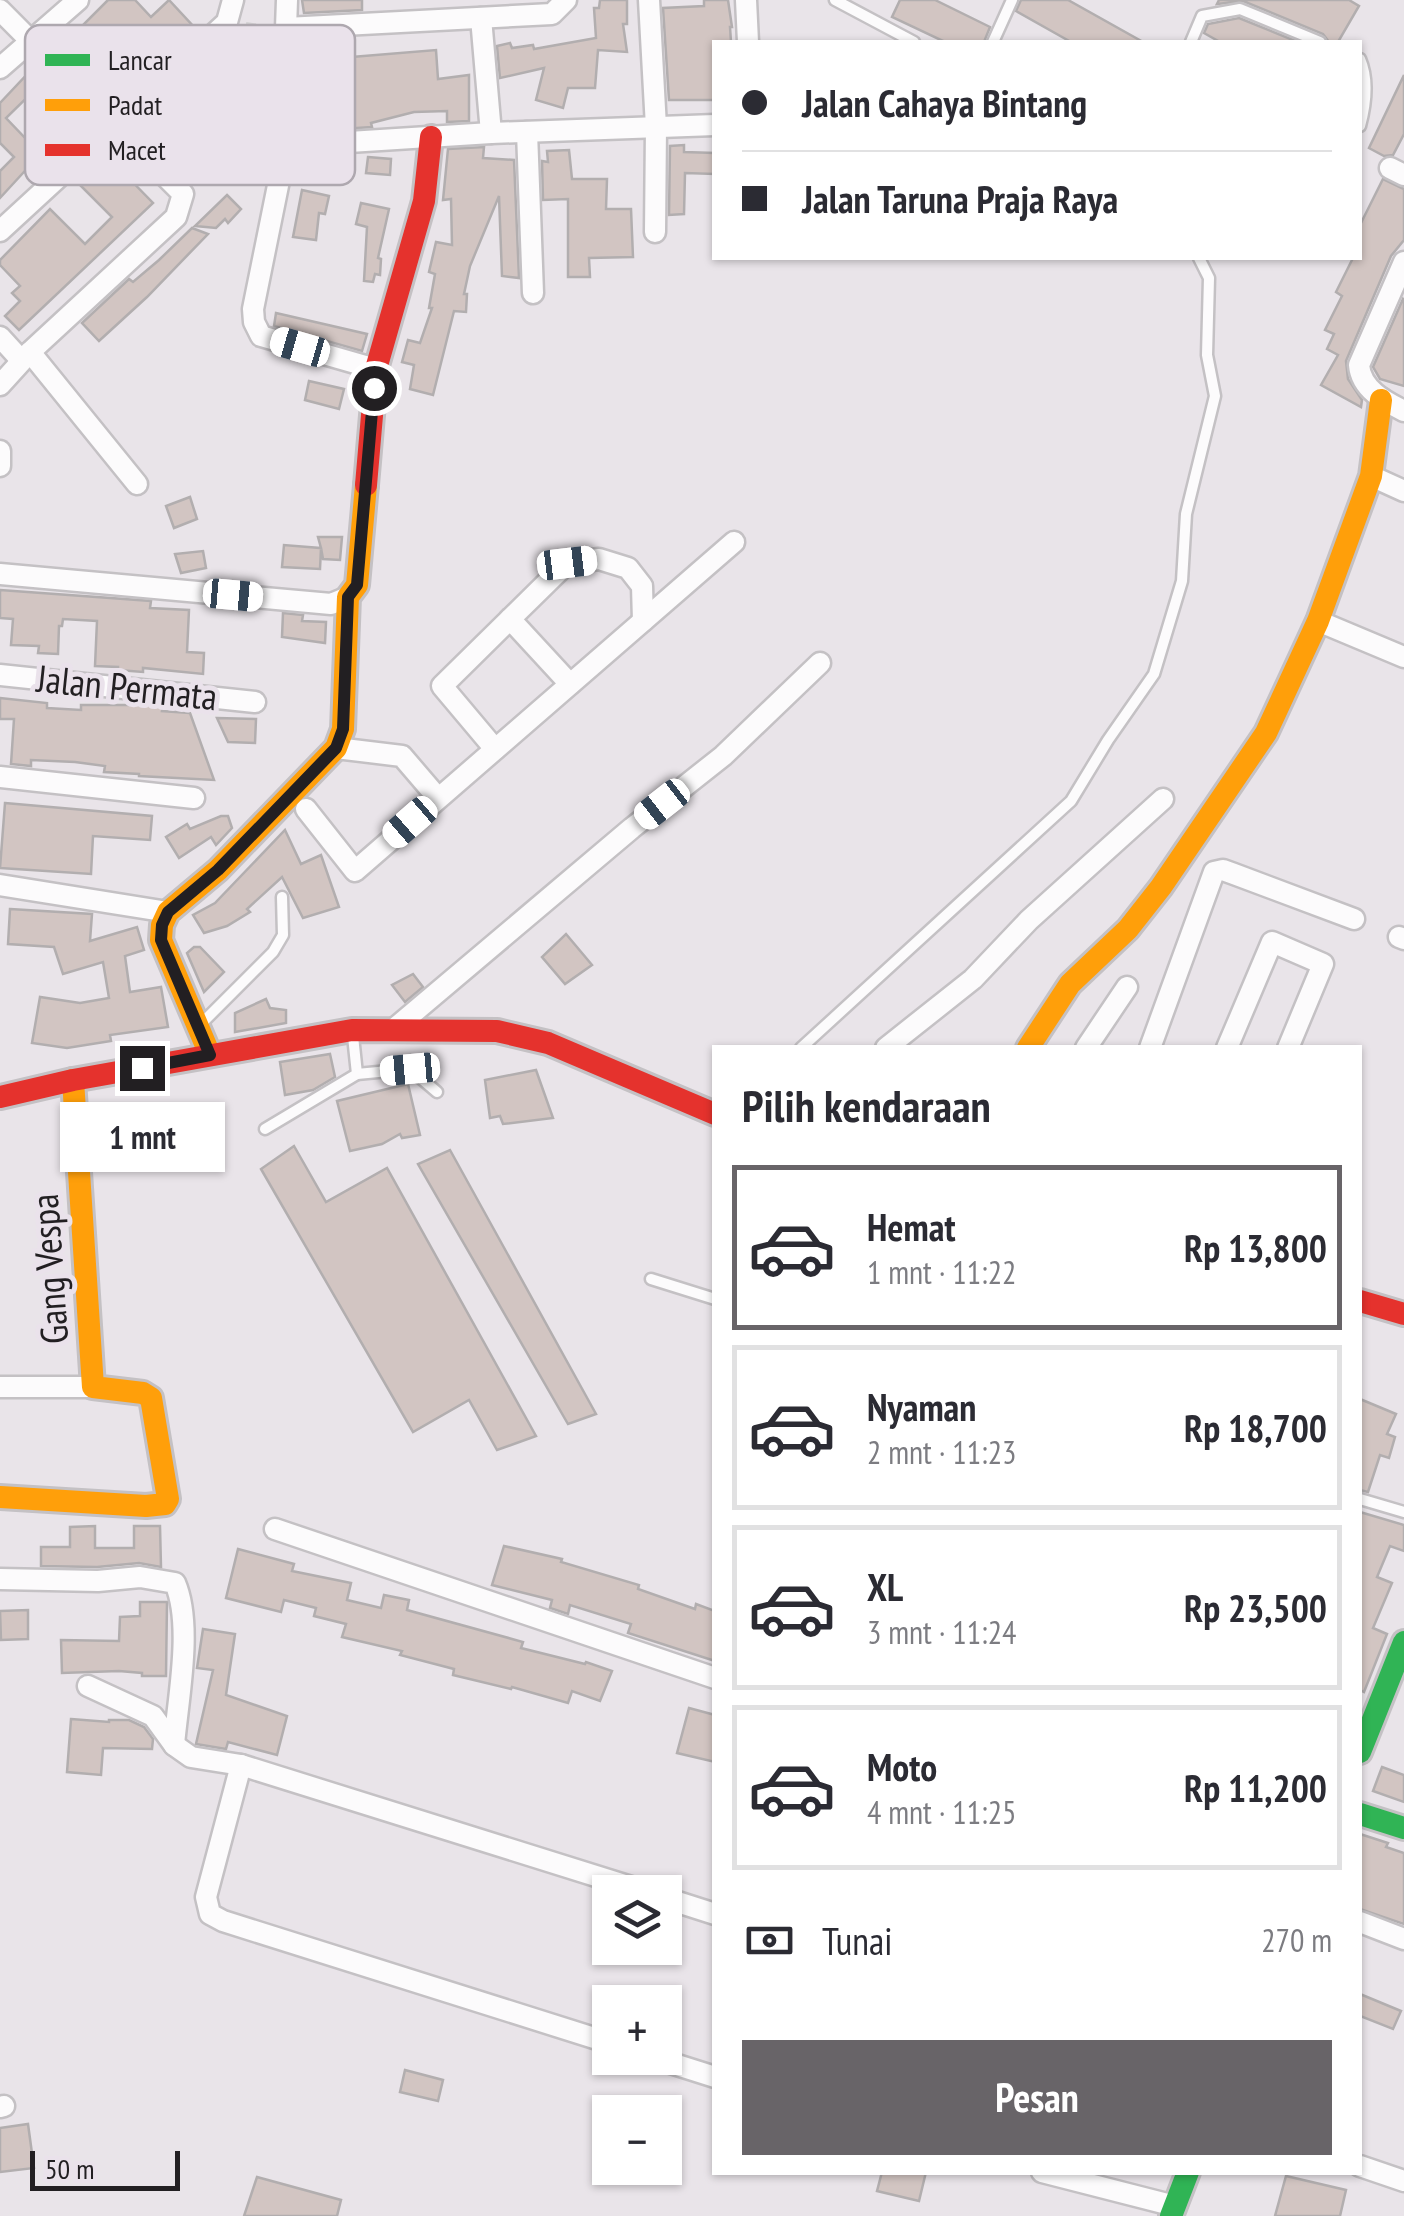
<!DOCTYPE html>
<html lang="id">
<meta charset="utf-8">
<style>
:root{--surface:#fff;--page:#f2f2f3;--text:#2b2b33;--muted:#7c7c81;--line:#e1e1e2;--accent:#686468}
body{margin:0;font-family:"PT Sans Narrow",sans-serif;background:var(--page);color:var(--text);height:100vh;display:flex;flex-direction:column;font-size:38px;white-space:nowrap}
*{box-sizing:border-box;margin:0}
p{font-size:32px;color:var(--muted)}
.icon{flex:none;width:55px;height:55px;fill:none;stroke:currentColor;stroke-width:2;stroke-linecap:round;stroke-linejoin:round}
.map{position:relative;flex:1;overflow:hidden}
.side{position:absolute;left:712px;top:1045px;width:650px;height:1130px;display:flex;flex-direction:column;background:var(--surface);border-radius:0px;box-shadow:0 2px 8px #0004}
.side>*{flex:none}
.banner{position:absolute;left:712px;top:40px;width:650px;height:220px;border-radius:0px;box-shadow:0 2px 8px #0004;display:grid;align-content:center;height:220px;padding:0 30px;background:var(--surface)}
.buttons{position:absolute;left:592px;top:1875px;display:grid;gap:20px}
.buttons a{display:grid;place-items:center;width:90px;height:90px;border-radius:0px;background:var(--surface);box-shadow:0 2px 8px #0004;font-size:50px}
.scale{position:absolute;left:30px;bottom:25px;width:150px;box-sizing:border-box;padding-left:10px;border:5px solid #221f22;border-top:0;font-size:28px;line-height:35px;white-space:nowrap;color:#221f22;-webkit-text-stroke:8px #eae2eb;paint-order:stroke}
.end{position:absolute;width:45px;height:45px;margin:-22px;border:12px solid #221f22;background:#fff;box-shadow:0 0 0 5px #fff}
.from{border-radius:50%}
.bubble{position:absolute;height:70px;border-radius:0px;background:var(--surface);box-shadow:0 2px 8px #0004;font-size:32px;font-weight:700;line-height:70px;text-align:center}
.car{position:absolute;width:30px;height:60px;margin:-30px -15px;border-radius:12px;box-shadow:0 0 8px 2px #0007;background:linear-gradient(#fff 24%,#345 0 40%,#fff 0 76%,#345 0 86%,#fff 0)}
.banner b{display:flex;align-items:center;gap:35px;height:95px;font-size:38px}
.banner b+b{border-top:2px solid var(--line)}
.banner i{width:25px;height:25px;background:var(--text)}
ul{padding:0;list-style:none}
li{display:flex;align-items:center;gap:30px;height:165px;margin:0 20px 15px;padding:0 10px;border:5px solid var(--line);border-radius:0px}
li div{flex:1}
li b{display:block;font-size:38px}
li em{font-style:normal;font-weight:700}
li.on{border-color:var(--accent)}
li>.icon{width:90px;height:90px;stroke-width:1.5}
h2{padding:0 30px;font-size:45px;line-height:120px}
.pay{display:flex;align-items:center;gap:25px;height:110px;padding:0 30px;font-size:38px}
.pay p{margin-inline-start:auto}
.button{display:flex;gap:20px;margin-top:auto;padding:20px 30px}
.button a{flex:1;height:115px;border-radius:0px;background:var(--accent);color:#fff;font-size:40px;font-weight:700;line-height:115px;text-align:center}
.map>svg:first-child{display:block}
</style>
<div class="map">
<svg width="1404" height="2216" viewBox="0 0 1404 2216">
<rect width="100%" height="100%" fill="#e9e4e9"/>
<!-- building -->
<g fill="#d2c5c2" stroke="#b2aeaf" stroke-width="2.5">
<path d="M 108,0 L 135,0 L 151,17 L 169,0 L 194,27 L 156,61 L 149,53 L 109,89 L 67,41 Z"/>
<path d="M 302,0 L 362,0 L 362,10 L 304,13 Z"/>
<path d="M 600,0 L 627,0 L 627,24 L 623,24 L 627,52 L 598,50 L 595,88 L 568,88 L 563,108 L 536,100 L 544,68 L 500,78 L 497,46 L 510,43 L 512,48 L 533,45 L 534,49 L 596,38 L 594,8 L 599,8 Z"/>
<path d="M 704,0 L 728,0 L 732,27 L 730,27 L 731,42 L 715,42 L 715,100 L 669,100 L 663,8 L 704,6 Z"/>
<path d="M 900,0 L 935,0 L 990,27 L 984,42 L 945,42 L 892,17 Z"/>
<path d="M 1021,0 L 1068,0 L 1143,42 L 1071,42 L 1016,11 Z"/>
<path d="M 1219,0 L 1349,0 L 1359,6 L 1338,42 L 1329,42 L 1323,34 L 1243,1 L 1217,4 Z"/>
<path d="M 1239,18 L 1298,42 L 1220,42 L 1204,33 L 1208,24 Z"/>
<path d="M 436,50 L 438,79 L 469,75 L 469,121 L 447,122 L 447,111 L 414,112 L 371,123 L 372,127 L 326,130 L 325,121 L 281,126 L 277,115 L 291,62 Z"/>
<path d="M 34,67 L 48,77 L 6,118 L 28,141 L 67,102 L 78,113 L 0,198 L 0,171 L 14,157 L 0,143 L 0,103 Z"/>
<path d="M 1404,75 L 1404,134 L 1393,155 L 1384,156 L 1369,148 Z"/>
<path d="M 684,145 L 684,152 L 715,153 L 715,174 L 685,173 L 684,214 L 669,215 L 670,146 Z"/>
<path d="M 484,147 L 483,158 L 514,160 L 519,278 L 502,276 L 499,196 L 470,266 L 464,294 L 467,294 L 466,312 L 454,311 L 433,395 L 410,389 L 414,365 L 402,362 L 408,340 L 420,343 L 432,308 L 429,308 L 435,274 L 429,272 L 436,242 L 452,245 L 451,199 L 443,200 L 448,149 Z"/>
<path d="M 569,150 L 572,179 L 607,179 L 606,209 L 631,209 L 633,257 L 589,258 L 590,277 L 568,277 L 568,199 L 543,200 L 542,161 L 548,162 L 547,151 Z"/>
<path d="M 368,157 L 391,159 L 390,175 L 366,173 Z"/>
<path d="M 110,159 L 153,203 L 19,330 L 5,316 L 20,301 L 12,293 L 20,286 L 0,265 L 0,260 L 50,209 L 85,244 L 112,217 L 81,186 Z"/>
<path d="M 1383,179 L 1404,189 L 1404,240 L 1391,256 L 1346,361 L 1348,379 L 1362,400 L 1361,407 L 1321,385 L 1338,355 L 1327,349 L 1334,334 L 1325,330 L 1342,296 L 1336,292 L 1353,258 L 1360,258 L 1360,225 Z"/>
<path d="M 302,190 L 329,196 L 325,214 L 319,213 L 316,240 L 293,237 Z"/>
<path d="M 227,195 L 241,209 L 228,223 L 225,219 L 216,228 L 195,226 Z"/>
<path d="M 361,203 L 389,209 L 378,258 L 381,259 L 380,275 L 375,274 L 373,282 L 364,281 L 367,227 L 356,224 Z"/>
<path d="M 192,228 L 208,234 L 147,297 L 99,341 L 82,323 L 129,279 L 133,282 L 159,260 Z"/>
<path d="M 1403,299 L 1404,300 L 1404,386 L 1380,379 L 1373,367 Z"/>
<path d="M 276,313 L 367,334 L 362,351 L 274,326 Z"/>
<path d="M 309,381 L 344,389 L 339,409 L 305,400 Z"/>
<path d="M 190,497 L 197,519 L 174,528 L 166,506 Z"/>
<path d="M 318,537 L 342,537 L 340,560 L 323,559 L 321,548 L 320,569 L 282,567 L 284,545 L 321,548 Z"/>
<path d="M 203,551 L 206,568 L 181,573 L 175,554 Z"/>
<path d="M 0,590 L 151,601 L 150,608 L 189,610 L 187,652 L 204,653 L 203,674 L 143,668 L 143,672 L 118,670 L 118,667 L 95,666 L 97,621 L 63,619 L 62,626 L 59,626 L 58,654 L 38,653 L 39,646 L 11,645 L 13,619 L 0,618 Z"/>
<path d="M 283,613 L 303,615 L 302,621 L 326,622 L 325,643 L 282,637 Z"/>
<path d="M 0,698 L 47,703 L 47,708 L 81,710 L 81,705 L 143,705 L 163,706 L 162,711 L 190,713 L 214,780 L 139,776 L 139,774 L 104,772 L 105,766 L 75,762 L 31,760 L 31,766 L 11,764 L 14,719 L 0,719 Z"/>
<path d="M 217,718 L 256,719 L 255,743 L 228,742 Z"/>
<path d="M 5,803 L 152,816 L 150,840 L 93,836 L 91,874 L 0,868 Z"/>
<path d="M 221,816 L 228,816 L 232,828 L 216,845 L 211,837 L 179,858 L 166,837 L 187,824 L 190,829 Z"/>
<path d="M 285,830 L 301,864 L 321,855 L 339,907 L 303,918 L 282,877 L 247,909 L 250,912 L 227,926 L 204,933 L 193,915 L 215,903 Z"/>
<path d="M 10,909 L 92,914 L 90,941 L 137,927 L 144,950 L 125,956 L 130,992 L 161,987 L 168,1027 L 110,1035 L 111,1041 L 67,1048 L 32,1043 L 40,997 L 80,1003 L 109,998 L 103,962 L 63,974 L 54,947 L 8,944 Z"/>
<path d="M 566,934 L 592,965 L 565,984 L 542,957 Z"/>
<path d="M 194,947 L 200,947 L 224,972 L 204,992 L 187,953 Z"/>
<path d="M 413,974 L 423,987 L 405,1002 L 392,985 Z"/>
<path d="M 266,999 L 270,1008 L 286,1010 L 286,1023 L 235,1032 L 235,1013 Z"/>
<path d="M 330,1054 L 335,1077 L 313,1090 L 285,1095 L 280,1062 Z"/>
<path d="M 536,1070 L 553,1118 L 503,1124 L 500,1116 L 490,1118 L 485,1080 Z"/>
<path d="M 408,1084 L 420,1135 L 402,1138 L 400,1134 L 382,1144 L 350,1151 L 337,1101 Z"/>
<path d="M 294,1146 L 326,1202 L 387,1168 L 536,1436 L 497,1450 L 469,1400 L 413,1432 L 261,1169 Z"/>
<path d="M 450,1150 L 596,1414 L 568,1424 L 418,1164 Z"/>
<path d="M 1360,1399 L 1396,1414 L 1387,1434 L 1395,1437 L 1389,1458 L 1380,1455 L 1368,1492 L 1360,1490 Z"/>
<path d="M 1360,1512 L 1404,1525 L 1404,1551 L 1390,1546 L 1377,1577 L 1392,1583 L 1373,1628 L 1387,1634 L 1364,1692 L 1360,1690 Z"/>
<path d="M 95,1526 L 95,1548 L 134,1548 L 134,1526 L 160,1526 L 161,1567 L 139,1563 L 97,1567 L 41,1566 L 41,1547 L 70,1547 L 70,1527 Z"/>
<path d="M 504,1546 L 562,1559 L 561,1562 L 639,1585 L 638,1589 L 695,1609 L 696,1604 L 715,1611 L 715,1661 L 628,1633 L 631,1624 L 570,1605 L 568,1614 L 550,1608 L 552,1600 L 492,1585 Z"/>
<path d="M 238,1549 L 294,1564 L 292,1571 L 351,1583 L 347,1600 L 381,1608 L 384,1595 L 409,1600 L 407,1610 L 523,1642 L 521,1648 L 585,1664 L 586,1662 L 612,1671 L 600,1701 L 572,1691 L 568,1703 L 512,1687 L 511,1689 L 453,1675 L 454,1669 L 400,1655 L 402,1651 L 342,1637 L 346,1624 L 314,1616 L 316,1608 L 284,1600 L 281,1612 L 226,1598 Z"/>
<path d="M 140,1602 L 167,1602 L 166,1676 L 142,1676 L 142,1673 L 119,1671 L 62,1673 L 61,1640 L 119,1641 L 120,1617 L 140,1616 Z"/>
<path d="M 28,1610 L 28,1639 L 1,1640 L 0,1611 Z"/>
<path d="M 203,1629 L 235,1634 L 226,1695 L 287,1716 L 277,1755 L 228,1742 L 226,1749 L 196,1744 L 213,1670 L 197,1668 Z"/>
<path d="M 689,1708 L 715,1715 L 715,1762 L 677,1753 Z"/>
<path d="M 71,1719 L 109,1722 L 109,1720 L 129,1720 L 144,1727 L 153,1739 L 152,1749 L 103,1748 L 101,1775 L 67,1772 Z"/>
<path d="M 1382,1767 L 1404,1775 L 1404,1802 L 1373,1791 Z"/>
<path d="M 1360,1834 L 1388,1843 L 1386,1847 L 1404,1853 L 1404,1924 L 1360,1909 Z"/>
<path d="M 1360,1994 L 1401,2011 L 1393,2029 L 1360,2016 Z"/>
<path d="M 405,2070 L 443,2080 L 438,2101 L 400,2092 Z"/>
<path d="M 28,2124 L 34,2168 L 0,2172 L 0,2128 Z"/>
<path d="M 882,2172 L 926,2172 L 919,2201 L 877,2191 Z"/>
<path d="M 1286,2176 L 1346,2190 L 1340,2216 L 1275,2216 Z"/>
<path d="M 257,2177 L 341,2200 L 337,2216 L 244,2216 Z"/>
</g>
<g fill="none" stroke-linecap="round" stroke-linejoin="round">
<!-- lane casing -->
<g stroke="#c4c1c4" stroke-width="15">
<g id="lane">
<path d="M 835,0 L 914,42"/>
<path d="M 993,42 L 1012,0"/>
<path d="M 1191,42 L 1202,16 L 1240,9 L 1320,42"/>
<path d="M 1360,59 C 1369,80 1366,104 1360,126"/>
<path d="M 202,1023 L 273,952 L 283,935 L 282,897"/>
<path d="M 801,1048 L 1071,801 L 1108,740 L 1154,674 L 1182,581 L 1186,514 L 1215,396 L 1207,355 L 1209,278 L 1199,258"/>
<path d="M 357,1074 L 410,1069 L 437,1092"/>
<path d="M 265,1129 L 357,1074 L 353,1036"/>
<path d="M 651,1279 L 715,1299"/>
<path d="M 1360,1499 L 1404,1512"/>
</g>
</g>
<!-- street casing -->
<g stroke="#c4c1c4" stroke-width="25">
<g id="street">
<path d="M 287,0 L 286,28 L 261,124 L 266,140 L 286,146 L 491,133"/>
<path d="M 649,0 L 656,127 L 655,232"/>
<path d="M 746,0 L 748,42"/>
<path d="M 0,10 L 183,194 L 176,217 L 30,352 L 0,385"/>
<path d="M 481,18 L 491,133 L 715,125"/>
<path d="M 286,28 L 552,14 L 566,0"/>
<path d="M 0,68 L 78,0"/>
<path d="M 527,132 L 533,293"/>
<path d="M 286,146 L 253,309 L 254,322 L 261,336 L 376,369"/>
<path d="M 1390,168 L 1404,175"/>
<path d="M 0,231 L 227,22 L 233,0"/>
<path d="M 1404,262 L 1359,365 C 1361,389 1384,401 1404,411"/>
<path d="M 0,337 L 21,360"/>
<path d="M 30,352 L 137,484"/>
<path d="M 0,451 L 0,466"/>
<path d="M 1371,476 L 1404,491"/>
<path d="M 0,574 L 331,604 L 348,597"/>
<path d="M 510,619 L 570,684"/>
<path d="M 1318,621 L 1404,657"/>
<path d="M 0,675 L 255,702"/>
<path d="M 336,748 L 402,756 L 438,798"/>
<path d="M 495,749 L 442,686 L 567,563 L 599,559 L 628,568 L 642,586 L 643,621"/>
<path d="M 0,777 L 194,798"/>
<path d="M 306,809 L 355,871 L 734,542"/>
<path d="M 0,885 L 168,912"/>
<path d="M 1399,937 L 1404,939"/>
<path d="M 394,1029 L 632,828 L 723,756 L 820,663"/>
<path d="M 886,1048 L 973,979 L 1029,920 L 1163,799"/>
<path d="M 1086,1048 L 1127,987"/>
<path d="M 1150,1048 L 1214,872 L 1223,870 L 1234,874 L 1354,919"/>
<path d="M 1227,1048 L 1272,942 L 1323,964 L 1288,1048"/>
<path d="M 0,1387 L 93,1387"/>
<path d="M 275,1529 L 715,1678"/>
<path d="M 0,1579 L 98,1581 L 140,1577 L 175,1583 C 193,1625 178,1698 174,1745"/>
<path d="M 88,1686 L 153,1716 L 174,1745 L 191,1757 L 241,1765 L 647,1892"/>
<path d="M 241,1765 L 206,1897 L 210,1914 L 223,1921 L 610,2043"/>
<path d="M 665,1898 L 715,1914"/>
<path d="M 1360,1922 L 1404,1939"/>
<path d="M 655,2058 L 715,2077"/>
<path d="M 0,2107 L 4,2106"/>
<path d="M 1360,2166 L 1404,2181"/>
<path d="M 1042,2172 L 1175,2206"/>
</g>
</g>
<!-- fast casing -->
<g stroke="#c4c1c4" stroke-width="28">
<g id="fast">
<path d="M 1360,1752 L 1404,1642"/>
<path d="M 1360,1814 L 1404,1828"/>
<path d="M 1171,2216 L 1188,2172"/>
</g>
</g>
<!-- slow casing -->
<g stroke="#c4c1c4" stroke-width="28">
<g id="slow">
<path d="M 1028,1048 L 1070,984 L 1128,929 L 1161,887 L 1266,733 L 1318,621 L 1371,476 L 1381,400"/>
<path d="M 210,1055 L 161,940 L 162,925 L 168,912 L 218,870 L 336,748 L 343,729 L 348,597 L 357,585 L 366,485"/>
<path d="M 0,1497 L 146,1506 L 165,1504 L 168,1499 L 151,1398 L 143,1393 L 93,1387 L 73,1080"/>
</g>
</g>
<!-- jam casing -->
<g stroke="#c4c1c4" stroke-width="28">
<g id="jam">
<path d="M 366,485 L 376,369 L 424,201 L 431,137"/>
<path d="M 0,1097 L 73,1080 L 352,1030 L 497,1031 L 548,1043 L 715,1114"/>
<path d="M 1360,1301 L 1404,1314"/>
</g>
</g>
<!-- path -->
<path stroke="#d2d1d2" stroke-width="4" stroke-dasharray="10 5" stroke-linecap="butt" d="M 246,24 L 267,27"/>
<!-- lane -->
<use href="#lane" stroke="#fcfbfc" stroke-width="10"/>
<!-- street -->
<use href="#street" stroke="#fcfbfc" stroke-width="20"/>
<!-- fast -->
<use href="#fast" stroke="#30b455" stroke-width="22"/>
<!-- slow -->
<use href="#slow" stroke="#ff9f0a" stroke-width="22"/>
<!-- jam -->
<use href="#jam" stroke="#e5322d" stroke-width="22"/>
</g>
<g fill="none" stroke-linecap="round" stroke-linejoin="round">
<!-- route -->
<path stroke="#221f22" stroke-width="12" d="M 142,1068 L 210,1055 L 161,940 L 162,925 L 168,912 L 218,870 L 336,748 L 343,729 L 348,597 L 357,585 L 374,388"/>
</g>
<g text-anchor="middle" stroke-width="10" stroke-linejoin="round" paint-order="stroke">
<!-- street labels -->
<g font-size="38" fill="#221f22" stroke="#eae2eb">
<text transform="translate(127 688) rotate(6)" y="13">Jalan Permata</text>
<text transform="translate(50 1269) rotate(-94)" y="13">Gang Vespa</text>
</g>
</g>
<!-- legend -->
<rect x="25" y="25" width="330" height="160" rx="15" fill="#eae2eb" stroke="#aea8af" stroke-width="2.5"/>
<rect x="45" y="54" width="45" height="12" fill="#30b455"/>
<rect x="45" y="99" width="45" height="12" fill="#ff9f0a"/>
<rect x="45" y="144" width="45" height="12" fill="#e5322d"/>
<g font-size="28" fill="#221f22">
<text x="108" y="70">Lancar</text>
<text x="108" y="115">Padat</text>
<text x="108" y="160">Macet</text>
</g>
</svg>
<div class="buttons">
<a><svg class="icon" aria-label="layers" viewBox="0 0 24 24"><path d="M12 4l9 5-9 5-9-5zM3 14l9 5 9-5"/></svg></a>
<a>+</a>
<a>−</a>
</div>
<div class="scale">50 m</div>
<i class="end from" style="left:374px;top:388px"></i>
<i class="end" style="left:142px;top:1068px"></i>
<div class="bubble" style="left:60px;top:1102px;width:165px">1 mnt</div>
<i class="car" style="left:300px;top:347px;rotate:286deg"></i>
<i class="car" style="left:567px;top:563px;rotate:83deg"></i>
<i class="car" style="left:233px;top:595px;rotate:95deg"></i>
<i class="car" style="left:662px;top:804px;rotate:232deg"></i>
<i class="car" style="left:410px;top:822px;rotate:229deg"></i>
<i class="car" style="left:410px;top:1069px;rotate:265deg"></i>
<div class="banner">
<b><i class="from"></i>Jalan Cahaya Bintang</b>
<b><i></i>Jalan Taruna Praja Raya</b>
</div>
<section class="side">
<h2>Pilih kendaraan</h2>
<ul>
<li class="on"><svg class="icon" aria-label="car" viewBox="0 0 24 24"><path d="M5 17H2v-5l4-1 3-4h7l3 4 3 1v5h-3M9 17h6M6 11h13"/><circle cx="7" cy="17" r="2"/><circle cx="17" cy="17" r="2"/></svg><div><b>Hemat</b><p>1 mnt · 11:22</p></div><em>Rp 13,800</em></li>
<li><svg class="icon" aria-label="car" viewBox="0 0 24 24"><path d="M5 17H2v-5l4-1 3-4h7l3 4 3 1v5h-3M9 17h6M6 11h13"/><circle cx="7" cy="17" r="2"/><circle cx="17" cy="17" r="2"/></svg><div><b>Nyaman</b><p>2 mnt · 11:23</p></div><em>Rp 18,700</em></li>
<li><svg class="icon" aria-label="car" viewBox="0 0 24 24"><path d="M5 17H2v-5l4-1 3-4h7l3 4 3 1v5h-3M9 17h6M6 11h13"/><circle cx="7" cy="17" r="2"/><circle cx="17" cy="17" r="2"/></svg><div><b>XL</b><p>3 mnt · 11:24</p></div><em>Rp 23,500</em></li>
<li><svg class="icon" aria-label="car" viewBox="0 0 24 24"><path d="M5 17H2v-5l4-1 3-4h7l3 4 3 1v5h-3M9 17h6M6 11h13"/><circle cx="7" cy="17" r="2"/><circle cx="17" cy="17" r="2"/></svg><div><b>Moto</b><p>4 mnt · 11:25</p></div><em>Rp 11,200</em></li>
</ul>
<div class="pay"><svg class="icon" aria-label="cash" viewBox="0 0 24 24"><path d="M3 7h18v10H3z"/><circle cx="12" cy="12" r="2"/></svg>Tunai<p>270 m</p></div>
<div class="button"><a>Pesan</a></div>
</section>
</div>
